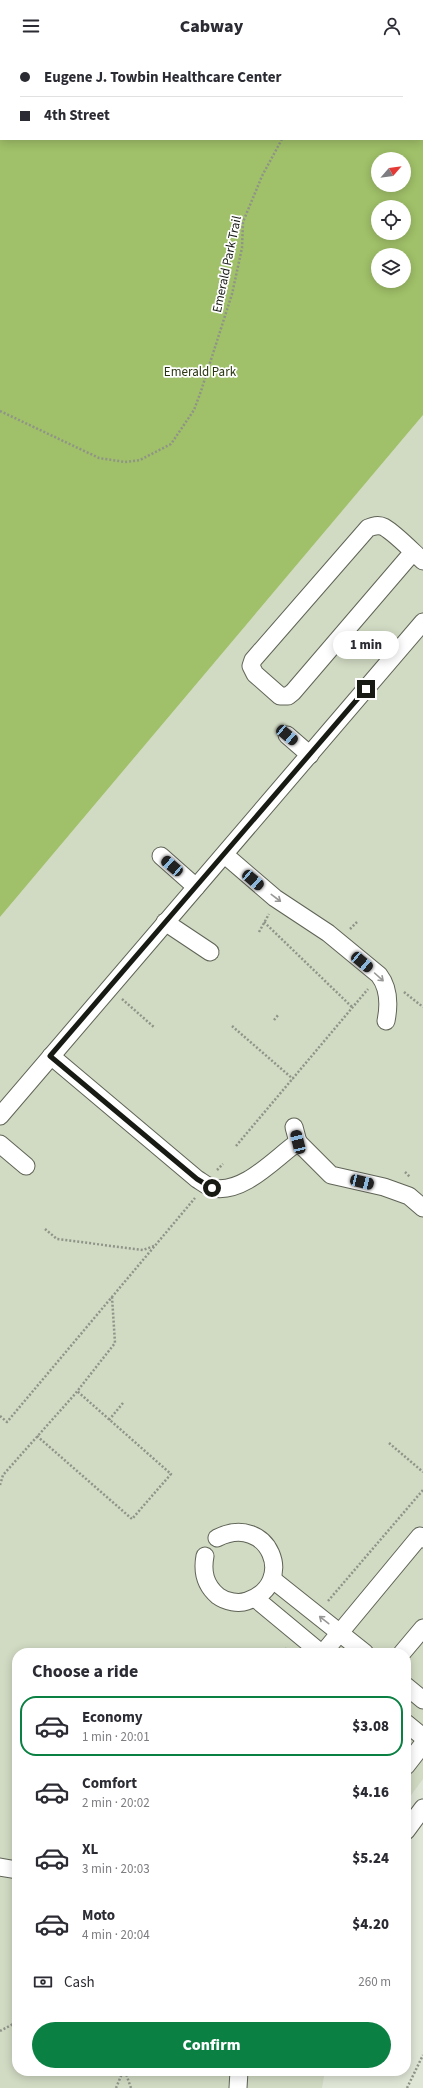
<!DOCTYPE html>
<meta charset="utf-8">
<style>
:root{--surface:#fff;--page:#f2f2f3;--text:#2b2b33;--muted:#7c7c81;--line:#e1e1e2;--accent:#0b8043}
body{margin:0;font-family:"Source Sans 3",sans-serif;background:var(--page);color:var(--text);height:100vh;display:flex;flex-direction:column;font-size:15px;white-space:nowrap}
*{box-sizing:border-box;margin:0}
p{font-size:13px;color:var(--muted)}
.icon{flex:none;width:22px;height:22px;fill:none;stroke:currentColor;stroke-width:2;stroke-linecap:round;stroke-linejoin:round}
.map{position:relative;flex:1;overflow:hidden}
.sheet{position:absolute;left:12px;top:1596px;width:399px;height:428px;display:flex;flex-direction:column;background:var(--surface);border-radius:16px;box-shadow:0 2px 10px #0003}
.sheet>*{flex:none}
.hud{position:absolute;left:0px;top:0px;width:423px;height:88px;box-shadow:0 2px 10px #0003;display:grid;align-content:center;height:88px;padding:0 20px;background:var(--surface)}
.needle{width:26px;rotate:62deg}
.fabs{position:absolute;left:371px;top:100px;display:grid;gap:8px}
.fabs a{display:grid;place-items:center;width:40px;height:40px;border-radius:50%;background:var(--surface);box-shadow:0 2px 10px #0003;font-size:20px}
.end{position:absolute;width:18px;height:18px;margin:-9px;border:5px solid #181a14;background:#fff;box-shadow:0 0 0 2px #fff}
.from{border-radius:50%}
.bubble{position:absolute;height:28px;border-radius:14px;background:var(--surface);box-shadow:0 2px 10px #0003;font-size:13px;font-weight:800;line-height:28px;text-align:center}
.car{position:absolute;width:12px;height:24px;margin:-12px -6px;border-radius:5px;box-shadow:0 0 3px 1px #0007;background:linear-gradient(#222 24%,#8ab4d8 0 40%,#222 0 76%,#8ab4d8 0 86%,#222 0)}
.hud b{display:flex;align-items:center;gap:14px;height:38px;font-size:15px}
.hud b+b{border-top:1px solid var(--line)}
.hud i{width:10px;height:10px;background:var(--text)}
ul{padding:0;list-style:none}
li{display:flex;align-items:center;gap:12px;height:60px;margin:0 8px 6px;padding:0 12px;border:2px solid transparent;border-radius:16px}
li div{flex:1}
li b{display:block;font-size:15px}
li em{font-style:normal;font-weight:800}
li.current{border-color:var(--accent)}
li>.icon{width:36px;height:36px;stroke-width:1.5}
h2{padding:0 20px;font-size:18px;line-height:48px}
.pay{display:flex;align-items:center;gap:10px;height:44px;padding:0 20px;font-size:15px}
.pay p{margin-inline-start:auto}
.primary-button{display:flex;gap:8px;margin-top:auto;padding:8px 20px}
.primary-button a{flex:1;height:46px;border-radius:24px;background:var(--accent);color:#fff;font-size:16px;font-weight:800;line-height:46px;text-align:center}
header{display:flex;justify-content:space-between;align-items:center;height:52px;padding:0 20px;background:var(--surface);font-size:18px;font-weight:800}
.map>svg:first-child{display:block}
</style>
<header><svg class="icon" aria-label="menu" viewBox="0 0 24 24"><path d="M4 6h16M4 12h16M4 18h16"/></svg>Cabway<svg class="icon" aria-label="person" viewBox="0 0 24 24"><circle cx="12" cy="8" r="4"/><path d="M4 21q1-7 8-7t8 7"/></svg></header>
<div class="map">
<svg width="423" height="2036" viewBox="0 0 423 2036">
<rect width="100%" height="100%" fill="#dfe6d6"/>
<!-- built -->
<path fill="#d1dac3" d="M 423,363 L 423,1727 L 406,1750 L 406,1601 L 17,1601 L 17,2019 L 325,2019 L 322,2036 L 0,2036 L 0,865 Z"/>
<!-- green -->
<path fill="#a0c069" fill-rule="evenodd" d="M 0,0 L 423,0 L 423,363 L 0,865 ZM 1,1 L 422,1 L 422,87 L 1,87 ZM 378,107 L 404,107 L 404,133 L 378,133 ZM 378,155 L 404,155 L 404,181 L 378,181 ZM 378,203 L 404,203 L 404,229 L 378,229 Z"/>
<g fill="none" stroke-linecap="round" stroke-linejoin="round">
<!-- minor casing -->
<g stroke="#5f6456" stroke-width="19">
<g id="minor">
<path d="M 413,500 L 293,640 L 288,644 L 280,644 L 255,622 L 251,614 L 253,608 L 368,476 C 373,474 378,472 384,475 C 396,482 412,499 423,509"/>
<path d="M 287,683 L 310,703"/>
<path d="M 225,803 L 275,846 L 328,881 L 379,923 C 389,936 389,954 386,969"/>
<path d="M 161,804 L 196,835"/>
<path d="M 165,870 L 210,900"/>
<path d="M 51,1004 L 197,1127 C 202,1130 208,1135 213,1136 C 244,1142 275,1106 298,1090 L 331,1123 L 384,1135 L 409,1144 L 423,1156"/>
<path d="M 0,1064 L 423,570"/>
<path d="M 294,1075 L 298,1090"/>
<path d="M 0,1092 L 26,1114"/>
<path d="M 205,1504 C 202,1520 205,1533 218,1544 C 226,1550 239,1552 247,1549 C 298,1532 269,1460 217,1486"/>
<path d="M 272,1527 L 365,1601"/>
<path d="M 256,1547 L 321,1601"/>
<path d="M 323,1601 L 420,1484 L 423,1487"/>
<path d="M 402,1601 L 423,1576"/>
<path d="M 406,1634 L 423,1648"/>
<path d="M 406,1671 L 423,1685"/>
<path d="M 406,1714 L 423,1692"/>
<path d="M 406,1779 L 423,1756"/>
<path d="M 0,1815 L 17,1818"/>
<path d="M 238,2036 L 239,2019"/>
</g>
</g>
<!-- path -->
<g stroke="#8f9488" stroke-width="2.5" stroke-dasharray="2 2" stroke-linecap="butt">
<path d="M 315,1 L 316,0"/>
<path d="M 0,359 L 99,406 L 125,410 L 140,408 L 171,392 L 194,358 L 201,339 L 232,242 L 242,196 L 243,170 L 262,124 L 282,87"/>
<path d="M 264,870 L 352,955"/>
<path d="M 350,877 L 357,870"/>
<path d="M 259,880 L 269,862"/>
<path d="M 404,940 L 423,955"/>
<path d="M 122,947 L 155,976"/>
<path d="M 274,968 L 279,962"/>
<path d="M 232,974 L 293,1027"/>
<path d="M 236,1094 L 368,937"/>
<path d="M 217,1118 L 223,1112"/>
<path d="M 405,1120 L 410,1125"/>
<path d="M 45,1177 L 57,1187 L 143,1198 L 154,1194"/>
<path d="M 0,1364 L 7,1370 L 195,1146"/>
<path d="M 109,1368 L 123,1351"/>
<path d="M 37,1384 L 132,1467 L 171,1422 L 77,1339"/>
<path d="M 389,1391 L 423,1420"/>
<path d="M 0,1433 L 3,1423 L 75,1342 L 115,1291 L 112,1245"/>
<path d="M 328,1549 L 423,1438"/>
<path d="M 283,1601 L 288,1595"/>
<path d="M 0,1979 L 17,1970"/>
<path d="M 125,2019 L 131,2036"/>
<path d="M 116,2036 L 123,2019"/>
<path d="M 407,2036 L 423,2003"/>
</g>
<!-- minor -->
<use href="#minor" stroke="#fff" stroke-width="17"/>
</g>
<!-- one-way arrows -->
<defs><path id="oneway-shaft" d="M-6 0H5M1.5-3L5.5 0L1.5 3" fill="none" stroke-width="1.6" stroke-linecap="round" stroke-linejoin="round"/></defs>
<g stroke="#979895">
<use href="#oneway-shaft" transform="translate(276 846) rotate(37)"/>
<use href="#oneway-shaft" transform="translate(379 925) rotate(42)"/>
<use href="#oneway-shaft" transform="translate(324 1568) rotate(-142)"/>
</g>
<g fill="none" stroke-linecap="round" stroke-linejoin="round">
<!-- route -->
<path stroke="#181a14" stroke-width="5" d="M 212,1136 L 197,1127 L 50,1004 L 366,637"/>
</g>
<g text-anchor="middle" stroke-width="3.5" stroke-linejoin="round" paint-order="stroke">
<!-- street labels -->
<g font-size="13" fill="#181a14" stroke="#fff">
<text transform="translate(226 212) rotate(-78)" y="5">Emerald Park Trail</text>
</g>
<!-- park labels -->
<g font-size="13" fill="#29360f" stroke="#fff">
<text x="200" y="324">Emerald Park</text>
</g>
</g>
</svg>
<div class="fabs">
<a><svg class="needle" viewBox="-14 -14 28 28"><path d="M0-13l5 13h-10z" fill="#e53935"/><path d="M0 13l5-13h-10z" fill="#7c7c81"/></svg></a>
<a><svg class="icon" aria-label="locate" viewBox="0 0 24 24"><circle cx="12" cy="12" r="6"/><path d="M12 2v4M12 18v4M2 12h4M18 12h4"/></svg></a>
<a><svg class="icon" aria-label="layers" viewBox="0 0 24 24"><path d="M12 4l9 5-9 5-9-5zM3 14l9 5 9-5"/></svg></a>
</div>
<i class="end from" style="left:212px;top:1136px"></i>
<i class="end" style="left:366px;top:637px"></i>
<div class="bubble" style="left:333px;top:579px;width:66px">1 min</div>
<i class="car" style="left:287px;top:683px;rotate:130deg"></i>
<i class="car" style="left:172px;top:814px;rotate:311deg"></i>
<i class="car" style="left:253px;top:828px;rotate:131deg"></i>
<i class="car" style="left:362px;top:910px;rotate:130deg"></i>
<i class="car" style="left:298px;top:1090px;rotate:346deg"></i>
<i class="car" style="left:362px;top:1130px;rotate:104deg"></i>
<div class="hud">
<b><i class="from"></i>Eugene J. Towbin Healthcare Center</b>
<b><i></i>4th Street</b>
</div>
<section class="sheet">
<h2>Choose a ride</h2>
<ul>
<li class="current"><svg class="icon" aria-label="car" viewBox="0 0 24 24"><path d="M5 17H2v-5l4-1 3-4h7l3 4 3 1v5h-3M9 17h6M6 11h13"/><circle cx="7" cy="17" r="2"/><circle cx="17" cy="17" r="2"/></svg><div><b>Economy</b><p>1 min · 20:01</p></div><em>$3.08</em></li>
<li><svg class="icon" aria-label="car" viewBox="0 0 24 24"><path d="M5 17H2v-5l4-1 3-4h7l3 4 3 1v5h-3M9 17h6M6 11h13"/><circle cx="7" cy="17" r="2"/><circle cx="17" cy="17" r="2"/></svg><div><b>Comfort</b><p>2 min · 20:02</p></div><em>$4.16</em></li>
<li><svg class="icon" aria-label="car" viewBox="0 0 24 24"><path d="M5 17H2v-5l4-1 3-4h7l3 4 3 1v5h-3M9 17h6M6 11h13"/><circle cx="7" cy="17" r="2"/><circle cx="17" cy="17" r="2"/></svg><div><b>XL</b><p>3 min · 20:03</p></div><em>$5.24</em></li>
<li><svg class="icon" aria-label="car" viewBox="0 0 24 24"><path d="M5 17H2v-5l4-1 3-4h7l3 4 3 1v5h-3M9 17h6M6 11h13"/><circle cx="7" cy="17" r="2"/><circle cx="17" cy="17" r="2"/></svg><div><b>Moto</b><p>4 min · 20:04</p></div><em>$4.20</em></li>
</ul>
<div class="pay"><svg class="icon" aria-label="cash" viewBox="0 0 24 24"><path d="M3 7h18v10H3z"/><circle cx="12" cy="12" r="2"/></svg>Cash<p>260 m</p></div>
<div class="primary-button"><a>Confirm</a></div>
</section>
</div>
